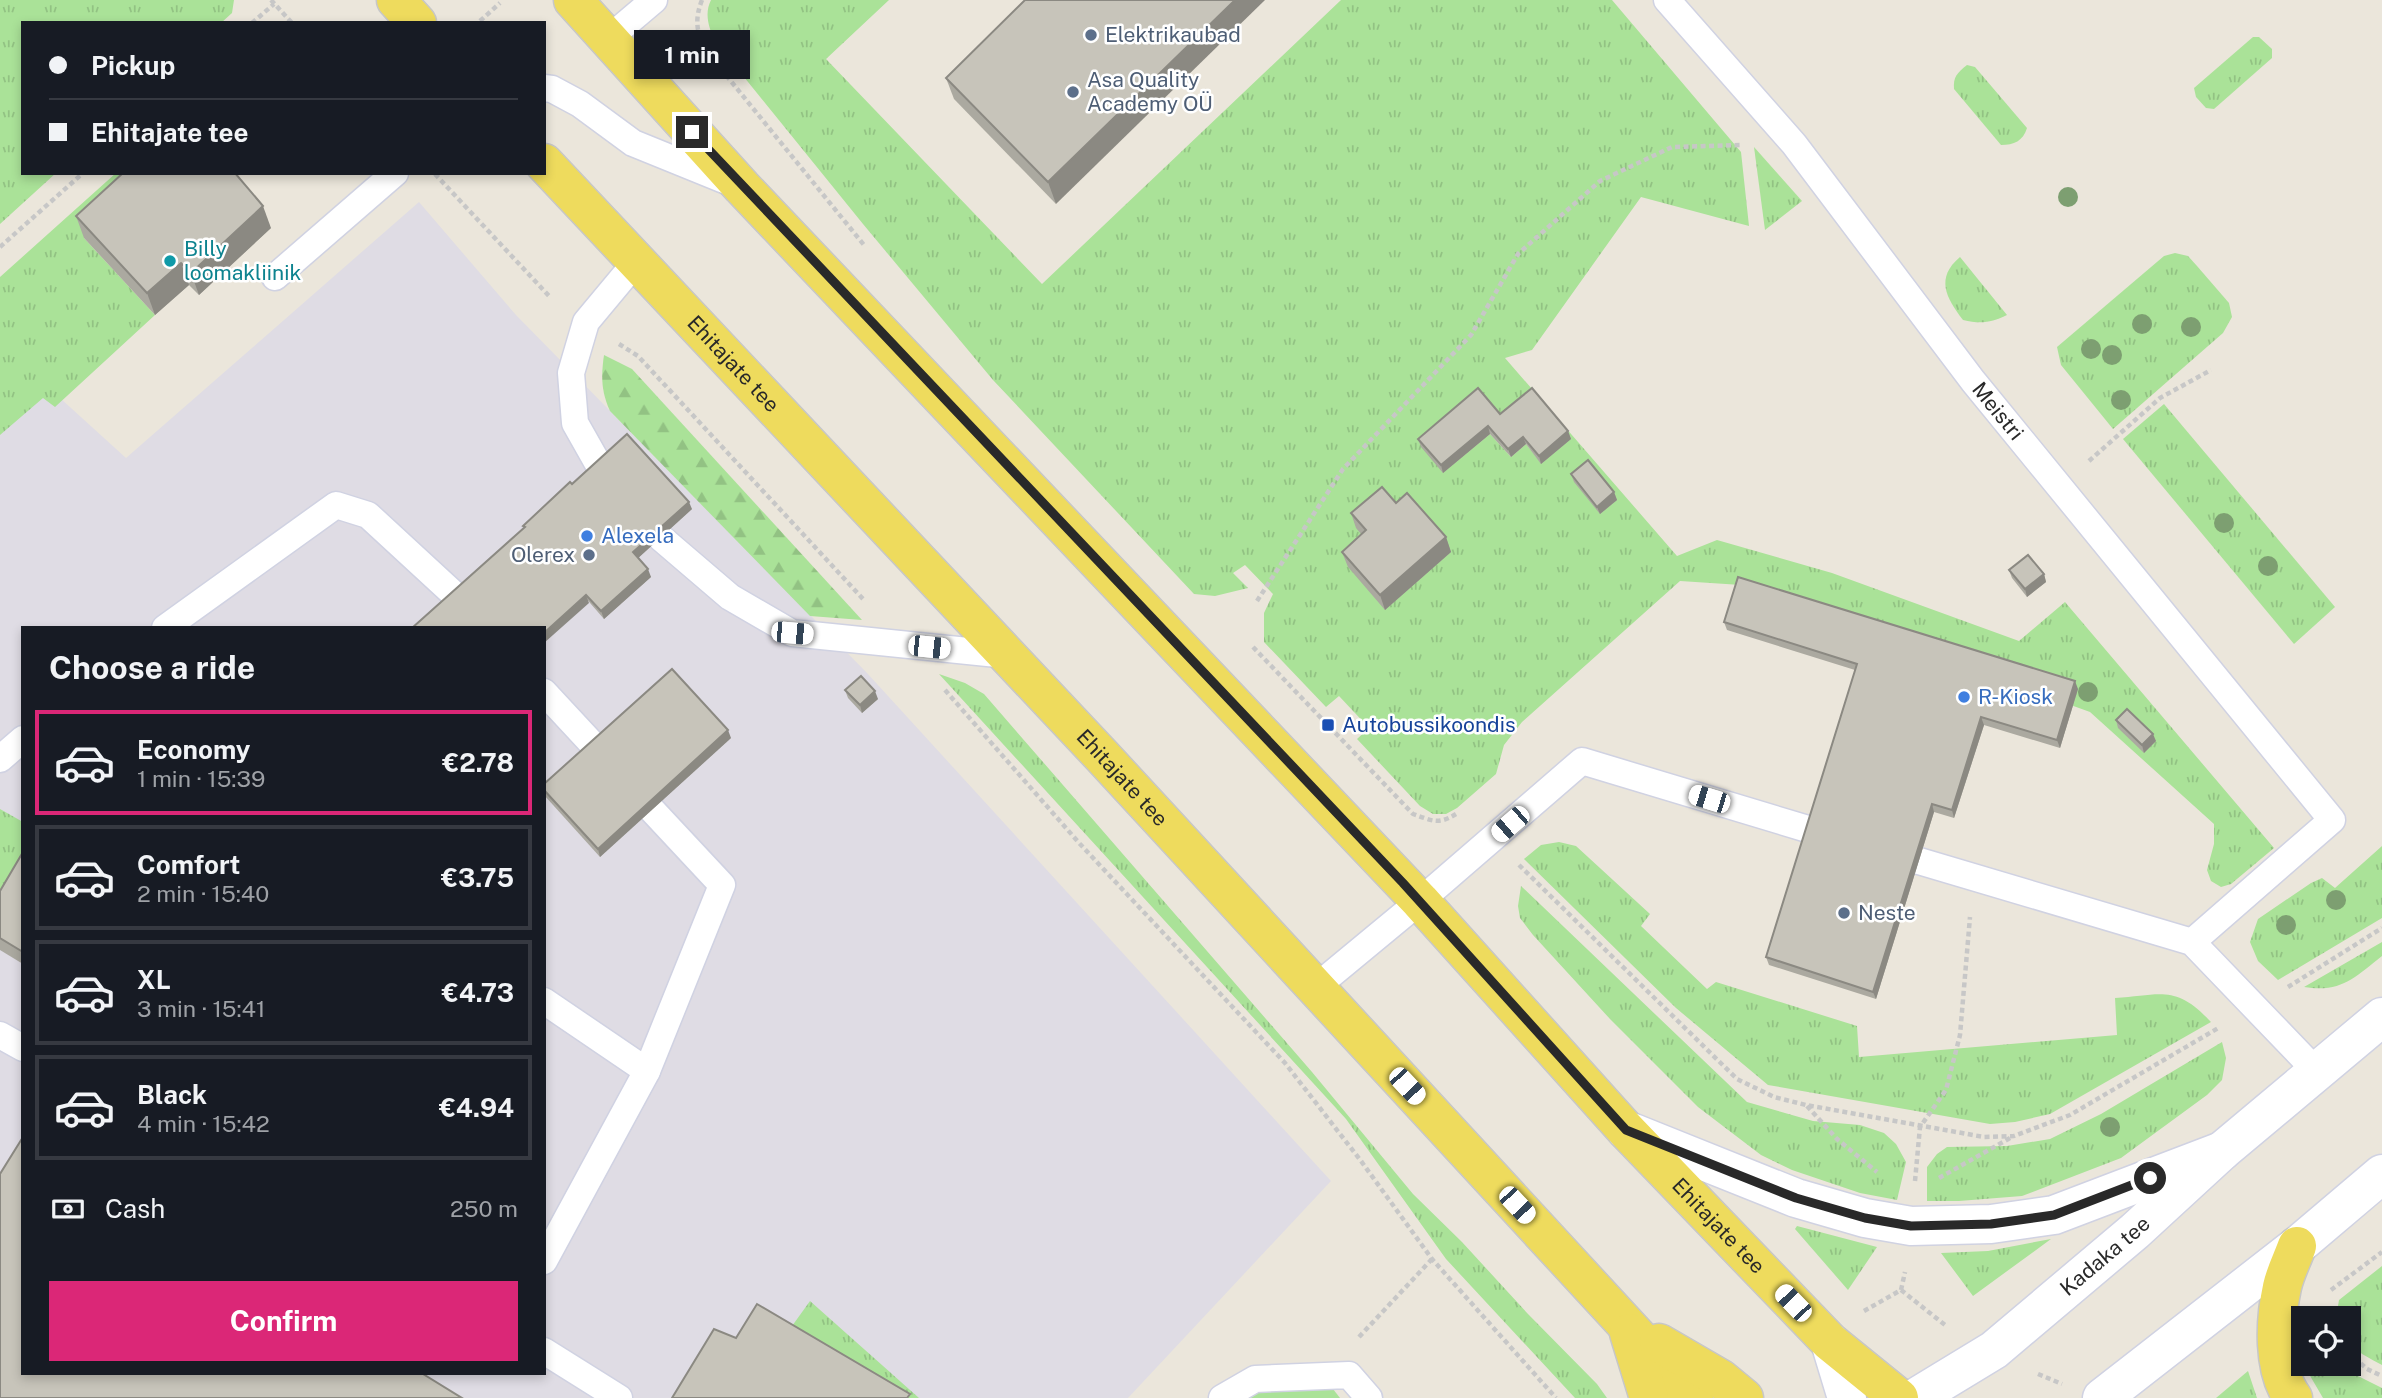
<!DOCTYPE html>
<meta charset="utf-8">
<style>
:root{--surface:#171b24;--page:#20242c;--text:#f1f3f6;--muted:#9ea1a6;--line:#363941;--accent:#db2777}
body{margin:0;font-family:"Public Sans",sans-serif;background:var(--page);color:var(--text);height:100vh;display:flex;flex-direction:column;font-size:26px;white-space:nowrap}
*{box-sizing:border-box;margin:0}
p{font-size:23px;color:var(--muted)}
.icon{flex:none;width:38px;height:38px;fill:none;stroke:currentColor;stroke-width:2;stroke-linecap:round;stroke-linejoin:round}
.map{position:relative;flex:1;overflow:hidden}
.panel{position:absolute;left:21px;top:626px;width:525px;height:749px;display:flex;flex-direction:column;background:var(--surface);border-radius:0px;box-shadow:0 4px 10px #0003}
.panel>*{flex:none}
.hud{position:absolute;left:21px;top:21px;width:525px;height:154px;border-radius:0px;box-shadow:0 4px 10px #0003;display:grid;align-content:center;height:154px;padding:0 28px;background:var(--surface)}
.controls{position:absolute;left:2291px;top:1306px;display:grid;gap:14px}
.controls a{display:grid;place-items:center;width:70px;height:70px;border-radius:0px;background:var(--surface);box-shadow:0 4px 10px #0003;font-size:35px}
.end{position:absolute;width:32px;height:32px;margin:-16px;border:9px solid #292929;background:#fff;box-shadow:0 0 0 4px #fff}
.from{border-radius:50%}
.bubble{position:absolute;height:49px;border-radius:0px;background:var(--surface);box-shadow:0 4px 10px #0003;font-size:23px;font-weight:700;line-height:49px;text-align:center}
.car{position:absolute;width:21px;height:42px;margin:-21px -10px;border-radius:9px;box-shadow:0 0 5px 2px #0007;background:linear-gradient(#fff 24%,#345 0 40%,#fff 0 76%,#345 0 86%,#fff 0)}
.hud b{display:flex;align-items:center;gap:24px;height:66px;font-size:26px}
.hud b+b{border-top:2px solid var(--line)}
.hud i{width:18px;height:18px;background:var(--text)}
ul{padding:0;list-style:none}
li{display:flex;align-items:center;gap:21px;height:105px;margin:0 14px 10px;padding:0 14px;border:4px solid var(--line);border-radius:0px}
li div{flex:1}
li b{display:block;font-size:26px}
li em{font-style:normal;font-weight:700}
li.active{border-color:var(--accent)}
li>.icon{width:63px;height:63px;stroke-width:1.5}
h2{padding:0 28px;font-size:32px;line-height:84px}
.pay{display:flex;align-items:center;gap:18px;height:77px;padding:0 28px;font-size:26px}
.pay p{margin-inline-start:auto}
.cta{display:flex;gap:14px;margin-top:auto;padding:14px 28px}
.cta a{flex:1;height:80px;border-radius:0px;background:var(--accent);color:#fff;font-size:28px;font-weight:700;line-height:80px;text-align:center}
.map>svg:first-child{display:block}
</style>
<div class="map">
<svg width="2382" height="1398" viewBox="0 0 2382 1398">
<defs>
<pattern id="grass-tufts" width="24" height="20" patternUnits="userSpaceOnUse" patternTransform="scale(1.75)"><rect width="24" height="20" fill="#aae298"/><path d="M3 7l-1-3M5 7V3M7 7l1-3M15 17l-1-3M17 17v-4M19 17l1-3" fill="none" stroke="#92c283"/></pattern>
<pattern id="forest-firs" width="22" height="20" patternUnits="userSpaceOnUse" patternTransform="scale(1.75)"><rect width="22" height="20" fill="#aae298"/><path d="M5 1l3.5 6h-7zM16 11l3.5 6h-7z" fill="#92c283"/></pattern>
</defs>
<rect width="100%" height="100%" fill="#ebe6db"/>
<!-- industrial -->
<path fill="#dfdce4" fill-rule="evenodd" d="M 419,202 L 516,315 L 867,673 L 1331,1181 L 1128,1398 L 0,1398 L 0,391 L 27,368 L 126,458 ZM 23,628 L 544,628 L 544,1374 L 23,1374 Z"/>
<!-- grass -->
<g fill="url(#grass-tufts)" fill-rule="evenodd">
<path d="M 0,0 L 234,0 L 232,13 L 221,23 L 23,23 L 23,173 L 56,173 L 0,224 Z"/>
<path d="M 711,0 L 889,0 L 826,59 L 1042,284 L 1341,0 L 1612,0 L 1741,152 L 1749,226 L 1641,197 L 1532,350 L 1505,358 L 1677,556 L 1717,540 L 1832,573 L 2019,641 L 2065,602 L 2274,848 L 2231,884 L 2221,887 L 2211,881 L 2207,870 L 2214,844 L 2214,824 L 2090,712 L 1741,585 L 1680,581 L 1522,722 L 1504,745 L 1496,774 L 1457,808 L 1446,814 L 1433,814 L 1420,806 L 1357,739 L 1369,728 L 1339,696 L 1326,707 L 1264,642 L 1264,613 L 1273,594 L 1245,565 L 1233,573 L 1248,588 L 1215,596 L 1194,594 L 993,380 L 863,224 L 714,40 C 709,27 704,14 711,0 ZM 1535,396 L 1541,463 L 1526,444 L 1511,457 L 1490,434 L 1444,472 Z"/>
<path d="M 2253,37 L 2259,37 L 2272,49 L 2272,58 L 2214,109 L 2206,108 L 2196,97 L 2194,88 Z"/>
<path d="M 1967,65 L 1975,67 L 2027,128 C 2023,141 2014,145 2001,145 L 1954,89 C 1953,77 1957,73 1967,65 Z"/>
<path d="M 1754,147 L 1802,201 L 1765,230 Z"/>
<path d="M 116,173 L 154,173 L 84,238 L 155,315 L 55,407 L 43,398 L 0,435 L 0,277 Z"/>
<path d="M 2175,253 L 2188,256 L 2197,266 L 2229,303 L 2232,317 L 2223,333 L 2113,429 L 2061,365 L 2057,347 L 2164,256 Z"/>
<path d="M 1960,257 L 2007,315 C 1991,323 1980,324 1963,320 C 1946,298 1935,278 1960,257 Z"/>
<path d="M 2164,404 L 2335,607 L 2294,644 L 2123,439 Z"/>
<path d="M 939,674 L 965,683 L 984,694 L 1312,1072 L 1413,1194 L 1462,1242 L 1528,1314 L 1597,1384 L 1607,1398 L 1575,1398 L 1446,1259 L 1346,1119 Z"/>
<path d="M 0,809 L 23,822 L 23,877 L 0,896 Z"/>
<path d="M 1559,842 L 1576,846 L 1650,914 L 1641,926 L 1707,989 L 1716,982 L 1857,1026 L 1859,1057 L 2117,1035 L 2115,998 C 2161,995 2176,984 2211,1022 L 2050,1114 L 2015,1122 L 1990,1124 L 1768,1085 L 1676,1008 L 1524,859 L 1541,845 Z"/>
<path d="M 2382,846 L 2382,918 L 2278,980 L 2258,961 L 2250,942 L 2258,919 L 2311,883 L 2322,878 L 2335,888 Z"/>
<path d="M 1521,886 L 1747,1102 L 1813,1121 L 1860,1125 L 1884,1133 L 1896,1144 L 1906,1162 L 1897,1200 L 1860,1193 L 1792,1170 L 1761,1155 L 1698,1107 L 1610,1019 L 1533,935 L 1520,918 L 1518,906 Z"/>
<path d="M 2382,942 L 2382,956 C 2354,978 2341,993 2304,987 Z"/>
<path d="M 2222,1042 L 2226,1058 L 2222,1080 L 2207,1095 L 2121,1158 L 2022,1196 L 1959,1201 L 1927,1201 L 1927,1167 L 1937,1154 L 1947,1147 L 2007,1146 L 2050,1139 L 2101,1114 Z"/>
<path d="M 1797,1226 L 1877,1247 L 1848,1290 L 1795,1229 Z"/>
<path d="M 2051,1239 L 1973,1296 L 1941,1253 L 1988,1251 Z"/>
<path d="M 2382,1266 L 2382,1365 C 2356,1351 2348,1349 2348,1318 L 2336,1318 L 2339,1300 Z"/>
<path d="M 810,1301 L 919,1398 L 881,1398 L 782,1340 Z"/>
<path d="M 2307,1363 L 2342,1363 L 2354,1374 L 2382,1388 L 2382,1398 L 2323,1398 L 2309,1374 Z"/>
<path d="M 2248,1371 L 2257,1398 L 2216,1398 Z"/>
</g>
<!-- forest -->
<path fill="url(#forest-firs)" d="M 604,355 L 632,369 L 862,620 L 810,616 L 610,411 C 601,391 601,376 604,355 Z"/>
<!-- garden -->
<path fill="#aae298" d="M 1333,1389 L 1340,1398 L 1246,1398 L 1258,1392 Z"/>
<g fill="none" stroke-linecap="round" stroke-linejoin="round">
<!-- service casing -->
<g stroke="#d0d2e2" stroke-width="29">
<g id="service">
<path id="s1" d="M 1667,0 L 1794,144 L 1973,381 L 2332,820 L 2192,942"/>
<path d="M 608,39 L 654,0"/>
<path d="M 544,88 L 552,89 L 580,104 L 633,143 L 734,184"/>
<path d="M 275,277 L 395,173"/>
<path d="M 601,469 L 575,423 L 571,373 L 586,322 L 636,262"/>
<path d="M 661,538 L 730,597 L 792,633 L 1007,655"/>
<path d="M 165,628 L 336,505 L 368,515 L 457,597"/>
<path d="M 544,692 L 596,748"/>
<path d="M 0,759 L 23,739"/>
<path d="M 1919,861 L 2192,942 L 2317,1072"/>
<path d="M 1316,987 L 1420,901 L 1582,761 L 1811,830"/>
<path d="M 544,1001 L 647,1071 L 544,1261"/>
<path d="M 0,1035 L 23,1048"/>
<path d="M 647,1071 L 722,885 L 652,810"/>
<path d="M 544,1351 L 619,1398"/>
<path d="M 1222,1398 L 1255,1379 L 1349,1375 L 1369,1398"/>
</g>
</g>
<!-- secondary casing -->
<g stroke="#d0d2e2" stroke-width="41">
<g id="secondary">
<path d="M 1626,1130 L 1796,1198 L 1865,1218 L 1911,1226 L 1991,1224 L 2054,1215 L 2222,1151"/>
<path d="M 1830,1342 L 1847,1398"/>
<path id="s2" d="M 1915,1398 L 1994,1350 L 2135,1231 L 2222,1151 L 2382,1017"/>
<path d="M 2102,1398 L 2297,1246 L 2382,1174"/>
</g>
</g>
<!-- primary casing -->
<g stroke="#c7c7c7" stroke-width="41">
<g id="primary">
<path d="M 396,0 L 417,23"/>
<path id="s3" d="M 573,0 L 742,187 L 1420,901 L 1626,1130 L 1830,1342 L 1899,1398"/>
<path id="s4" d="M 544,163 L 1102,756 L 1694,1398"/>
<path d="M 1629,1333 L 1649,1398"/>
<path d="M 1659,1343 L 1721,1379 L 1744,1398"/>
<path d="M 2293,1398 C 2272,1370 2275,1320 2282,1287 C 2285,1273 2292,1260 2297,1246"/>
</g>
</g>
<!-- path -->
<g stroke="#c7c7c7" stroke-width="4.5" stroke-dasharray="5 3.5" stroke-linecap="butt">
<path d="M 271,0 L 292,23"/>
<path d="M 702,0 C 695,18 696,30 704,48 L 864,245"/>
<path d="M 480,21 L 500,3"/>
<path d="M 252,23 L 274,4"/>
<path d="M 435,174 L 550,297"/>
<path d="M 0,247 L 83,173"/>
<path d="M 619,344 L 638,356 L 864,600"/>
<path d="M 2089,461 L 2160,398 L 2211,370"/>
<path d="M 1257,601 L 1343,469 L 1471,335 L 1518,254 L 1600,181 L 1672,147 L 1742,145"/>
<path d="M 1253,647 L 1413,814 C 1433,821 1438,825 1456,814"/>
<path d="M 945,690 L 1080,844 L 1285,1063 L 1361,1161 L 1432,1259 L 1556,1398"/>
<path d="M 1519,865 L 1737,1079 L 1774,1097 L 1806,1105 L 1984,1137 L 2014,1136 L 2070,1115 L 2220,1027"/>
<path d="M 2288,987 L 2382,928"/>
<path d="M 1807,1106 L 1837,1139 L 1877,1172"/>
<path d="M 1939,1178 L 2010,1138"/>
<path d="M 1915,1181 L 1920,1127 L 1946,1090 L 1960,1035 L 1970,917"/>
<path d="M 1901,1290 L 1945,1325"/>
<path d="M 2331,1290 L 2382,1252"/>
<path d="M 1864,1311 L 1901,1290 L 1905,1272"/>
<path d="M 1359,1337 L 1432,1259"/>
<path d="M 2348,1352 L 2367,1369 L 2382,1376"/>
<path d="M 2038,1374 L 2062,1384"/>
</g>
<!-- service -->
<use href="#service" stroke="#fff" stroke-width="26"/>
<!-- secondary -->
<use href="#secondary" stroke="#fff" stroke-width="38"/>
<!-- primary -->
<use href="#primary" stroke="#eedb5d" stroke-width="38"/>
</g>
<!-- trees -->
<g fill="#7d9f71">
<circle cx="2068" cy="197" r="10"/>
<circle cx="2142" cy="324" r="10"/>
<circle cx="2191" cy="327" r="10"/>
<circle cx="2091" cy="349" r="10"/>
<circle cx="2112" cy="355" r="10"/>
<circle cx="2121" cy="400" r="10"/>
<circle cx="2224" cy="523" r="10"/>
<circle cx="2268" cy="566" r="10"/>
<circle cx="2088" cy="692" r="10"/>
<circle cx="2336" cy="900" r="10"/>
<circle cx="2286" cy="925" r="10"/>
<circle cx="2110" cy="1127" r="10"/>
</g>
<!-- wall -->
<g fill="#aba9a0">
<path d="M 1025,0 L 1056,204 L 954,99 L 946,78 Z"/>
<path d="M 76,216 L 271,228 L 199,295 L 189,285 L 155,315 L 84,238 Z"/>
<path d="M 1500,414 L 1568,431 L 1571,439 L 1541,464 L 1526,444 L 1511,457 L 1490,434 L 1443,473 L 1421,447 L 1418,439 Z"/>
<path d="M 1571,474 L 1614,492 L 1617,500 L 1600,514 L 1574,482 Z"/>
<path d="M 572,484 L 692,509 L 638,558 L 651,577 L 604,619 L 523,526 Z"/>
<path d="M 1396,503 L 1446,537 L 1451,552 L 1385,610 L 1348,567 L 1342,552 L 1361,534 L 1356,528 L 1351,513 Z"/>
<path d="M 2009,570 L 2044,574 L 2046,582 L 2027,597 L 2012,578 Z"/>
<path d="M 1724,622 L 2078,689 L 2060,748 L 1984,725 L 1954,818 L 1934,812 L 1876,999 L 1769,965 L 1766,957 L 1855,670 L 1727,630 Z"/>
<path d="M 845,690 L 878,699 L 862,713 L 848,698 Z"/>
<path d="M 2116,720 L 2156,741 L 2144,753 L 2118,728 Z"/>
<path d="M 731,738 L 600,857 L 544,795 L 544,784 Z"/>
<path d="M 23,852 L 23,964 L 0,950 L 0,891 Z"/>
</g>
<!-- shaded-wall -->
<g fill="#8b8982">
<path d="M 1235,0 L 1265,0 L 1056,204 L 1048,182 Z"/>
<path d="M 263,206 L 271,228 L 199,295 L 191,273 Z"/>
<path d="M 181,263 L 189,285 L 155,315 L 147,293 Z"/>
<path d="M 1488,426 L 1490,434 L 1443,473 L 1441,465 Z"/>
<path d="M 1568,431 L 1571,439 L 1541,464 L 1539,456 Z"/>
<path d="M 1523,437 L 1526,444 L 1511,457 L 1508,449 Z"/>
<path d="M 1614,492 L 1617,500 L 1600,514 L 1597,507 Z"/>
<path d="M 689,502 L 692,509 L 636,560 L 633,552 Z"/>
<path d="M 1446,537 L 1451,552 L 1385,610 L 1380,595 Z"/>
<path d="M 648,569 L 651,577 L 604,619 L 601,611 Z"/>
<path d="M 2044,574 L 2046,582 L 2027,597 L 2025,589 Z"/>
<path d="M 586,595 L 589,603 L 544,643 L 544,633 Z"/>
<path d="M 2075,681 L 2078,689 L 2060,748 L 2057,740 Z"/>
<path d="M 875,691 L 878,699 L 862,713 L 860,705 Z"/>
<path d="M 1981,717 L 1984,725 L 1954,818 L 1952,810 Z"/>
<path d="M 728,730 L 731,738 L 600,857 L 598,849 Z"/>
<path d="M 2153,734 L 2156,741 L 2144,753 L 2142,745 Z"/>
<path d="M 1932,804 L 1934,812 L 1876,999 L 1873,992 Z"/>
</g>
<!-- building -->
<g fill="#c7c4ba" stroke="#8b8982" stroke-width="2">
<path d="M 1025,0 L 1235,0 L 1048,182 L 946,78 Z"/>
<path d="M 123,173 L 235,173 L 263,206 L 191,273 L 181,263 L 147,293 L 76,216 Z"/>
<path d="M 1478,388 L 1500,414 L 1532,388 L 1568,431 L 1539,456 L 1523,437 L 1508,449 L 1488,426 L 1441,465 L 1418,439 Z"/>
<path d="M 627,434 L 689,502 L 633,552 L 648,569 L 601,611 L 586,595 L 544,633 L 544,628 L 412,628 L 525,527 L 523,526 L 570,482 L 572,484 Z"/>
<path d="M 1588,460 L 1614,492 L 1597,507 L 1571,474 Z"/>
<path d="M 1382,487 L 1396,503 L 1407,493 L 1446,537 L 1380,595 L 1342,552 L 1366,530 L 1351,513 Z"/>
<path d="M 2028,555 L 2044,574 L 2025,589 L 2009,570 Z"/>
<path d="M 1738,577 L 2075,681 L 2057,740 L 1981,717 L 1952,810 L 1932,804 L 1873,992 L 1766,957 L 1857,664 L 1724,622 Z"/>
<path d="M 672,669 L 728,730 L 598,849 L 544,790 L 544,784 Z"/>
<path d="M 861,676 L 875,691 L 860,705 L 845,690 Z"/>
<path d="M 2127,709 L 2153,734 L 2142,745 L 2116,720 Z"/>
<path d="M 23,852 L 23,952 L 0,938 L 0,891 Z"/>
<path d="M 23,1137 L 23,1374 L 423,1374 L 462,1398 L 0,1398 L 0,1174 Z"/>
<path d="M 757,1304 L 910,1394 L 907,1398 L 672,1398 L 714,1329 L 736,1338 Z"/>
</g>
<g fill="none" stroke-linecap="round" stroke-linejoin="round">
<!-- route -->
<path stroke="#292929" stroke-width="9" d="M 692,132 L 1403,883 L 1626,1130 L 1796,1198 L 1865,1218 L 1911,1226 L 1991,1224 L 2054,1215 L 2150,1178"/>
</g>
<!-- markers -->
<g fill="#5c6f8a" stroke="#fff" stroke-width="2.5">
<circle cx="1091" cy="35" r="7"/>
<circle cx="1073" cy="92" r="7"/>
<circle cx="589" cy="555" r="7"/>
<circle cx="1844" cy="913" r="7"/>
</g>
<circle fill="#0f9aa8" stroke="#fff" stroke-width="2.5" cx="170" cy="261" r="7"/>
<g fill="#3f7fe0" stroke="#fff" stroke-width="2.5">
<circle cx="587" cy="536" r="7"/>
<circle cx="1964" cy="697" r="7"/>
</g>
<rect fill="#1a4fb4" stroke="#fff" stroke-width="2.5" x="1321" y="718" width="14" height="14" rx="3.5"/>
<g text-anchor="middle" stroke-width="5" stroke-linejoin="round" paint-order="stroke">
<!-- service labels -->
<g font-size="21" fill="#4e5e75" stroke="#fff" text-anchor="start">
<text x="1105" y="42">Elektrikaubad</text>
<text x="1087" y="87">Asa Quality<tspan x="1087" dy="24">Academy OÜ</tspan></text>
<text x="575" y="562" text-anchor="end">Olerex</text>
<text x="1858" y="920">Neste</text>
</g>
<!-- culture labels -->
<g font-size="21" fill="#0d838f" stroke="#fff" text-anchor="start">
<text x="184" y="256">Billy<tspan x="184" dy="24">loomakliinik</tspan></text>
</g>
<!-- street labels -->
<g font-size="21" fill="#292929" stroke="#fff">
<text dy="7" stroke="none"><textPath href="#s4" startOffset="276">Ehitajate tee</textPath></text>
<text dy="7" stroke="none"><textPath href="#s1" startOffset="528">Meistri</textPath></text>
<text dy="7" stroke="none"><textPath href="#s4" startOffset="844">Ehitajate tee</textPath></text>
<text dy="7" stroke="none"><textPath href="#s3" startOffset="1678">Ehitajate tee</textPath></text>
<text dy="7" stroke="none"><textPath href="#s2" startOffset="238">Kadaka tee</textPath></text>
</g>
<!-- shop labels -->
<g font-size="21" fill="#366cbe" stroke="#fff" text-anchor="start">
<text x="601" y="543">Alexela</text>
<text x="1978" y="704">R-Kiosk</text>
</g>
<!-- transit labels -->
<g font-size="21" fill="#164399" stroke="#fff" text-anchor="start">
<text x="1342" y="732">Autobussikoondis</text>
</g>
</g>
</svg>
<div class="controls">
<a><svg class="icon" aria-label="locate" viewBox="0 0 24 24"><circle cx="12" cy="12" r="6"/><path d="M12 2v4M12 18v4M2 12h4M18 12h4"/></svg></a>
</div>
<i class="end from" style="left:2150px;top:1178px"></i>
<i class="end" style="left:692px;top:132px"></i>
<div class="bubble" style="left:634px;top:30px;width:116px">1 min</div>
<i class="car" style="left:792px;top:633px;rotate:95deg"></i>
<i class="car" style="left:929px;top:647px;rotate:96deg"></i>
<i class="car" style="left:1709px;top:799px;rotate:287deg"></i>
<i class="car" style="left:1510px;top:824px;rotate:229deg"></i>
<i class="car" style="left:1407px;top:1086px;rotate:137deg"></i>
<i class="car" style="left:1517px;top:1205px;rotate:137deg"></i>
<i class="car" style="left:1793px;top:1303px;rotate:316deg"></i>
<div class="hud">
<b><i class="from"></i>Pickup</b>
<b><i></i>Ehitajate tee</b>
</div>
<section class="panel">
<h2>Choose a ride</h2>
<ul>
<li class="active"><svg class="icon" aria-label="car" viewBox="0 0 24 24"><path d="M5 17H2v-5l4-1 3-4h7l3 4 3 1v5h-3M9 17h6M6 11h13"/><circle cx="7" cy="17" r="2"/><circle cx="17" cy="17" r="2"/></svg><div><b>Economy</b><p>1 min · 15:39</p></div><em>€2.78</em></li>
<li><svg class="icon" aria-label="car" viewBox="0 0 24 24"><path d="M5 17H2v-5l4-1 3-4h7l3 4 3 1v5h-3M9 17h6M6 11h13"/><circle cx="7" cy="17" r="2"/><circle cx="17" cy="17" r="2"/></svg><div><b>Comfort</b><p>2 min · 15:40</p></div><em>€3.75</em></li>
<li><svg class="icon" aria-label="car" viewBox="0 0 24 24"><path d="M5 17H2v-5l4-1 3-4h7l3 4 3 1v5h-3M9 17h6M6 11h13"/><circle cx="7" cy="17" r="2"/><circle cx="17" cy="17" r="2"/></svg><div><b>XL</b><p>3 min · 15:41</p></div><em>€4.73</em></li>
<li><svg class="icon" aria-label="car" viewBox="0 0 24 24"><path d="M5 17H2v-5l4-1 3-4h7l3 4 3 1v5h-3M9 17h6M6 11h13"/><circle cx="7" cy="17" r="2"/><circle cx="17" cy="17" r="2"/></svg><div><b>Black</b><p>4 min · 15:42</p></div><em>€4.94</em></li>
</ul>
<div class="pay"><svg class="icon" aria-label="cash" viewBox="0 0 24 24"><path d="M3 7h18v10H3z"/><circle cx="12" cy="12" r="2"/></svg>Cash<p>250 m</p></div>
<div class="cta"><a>Confirm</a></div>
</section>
</div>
